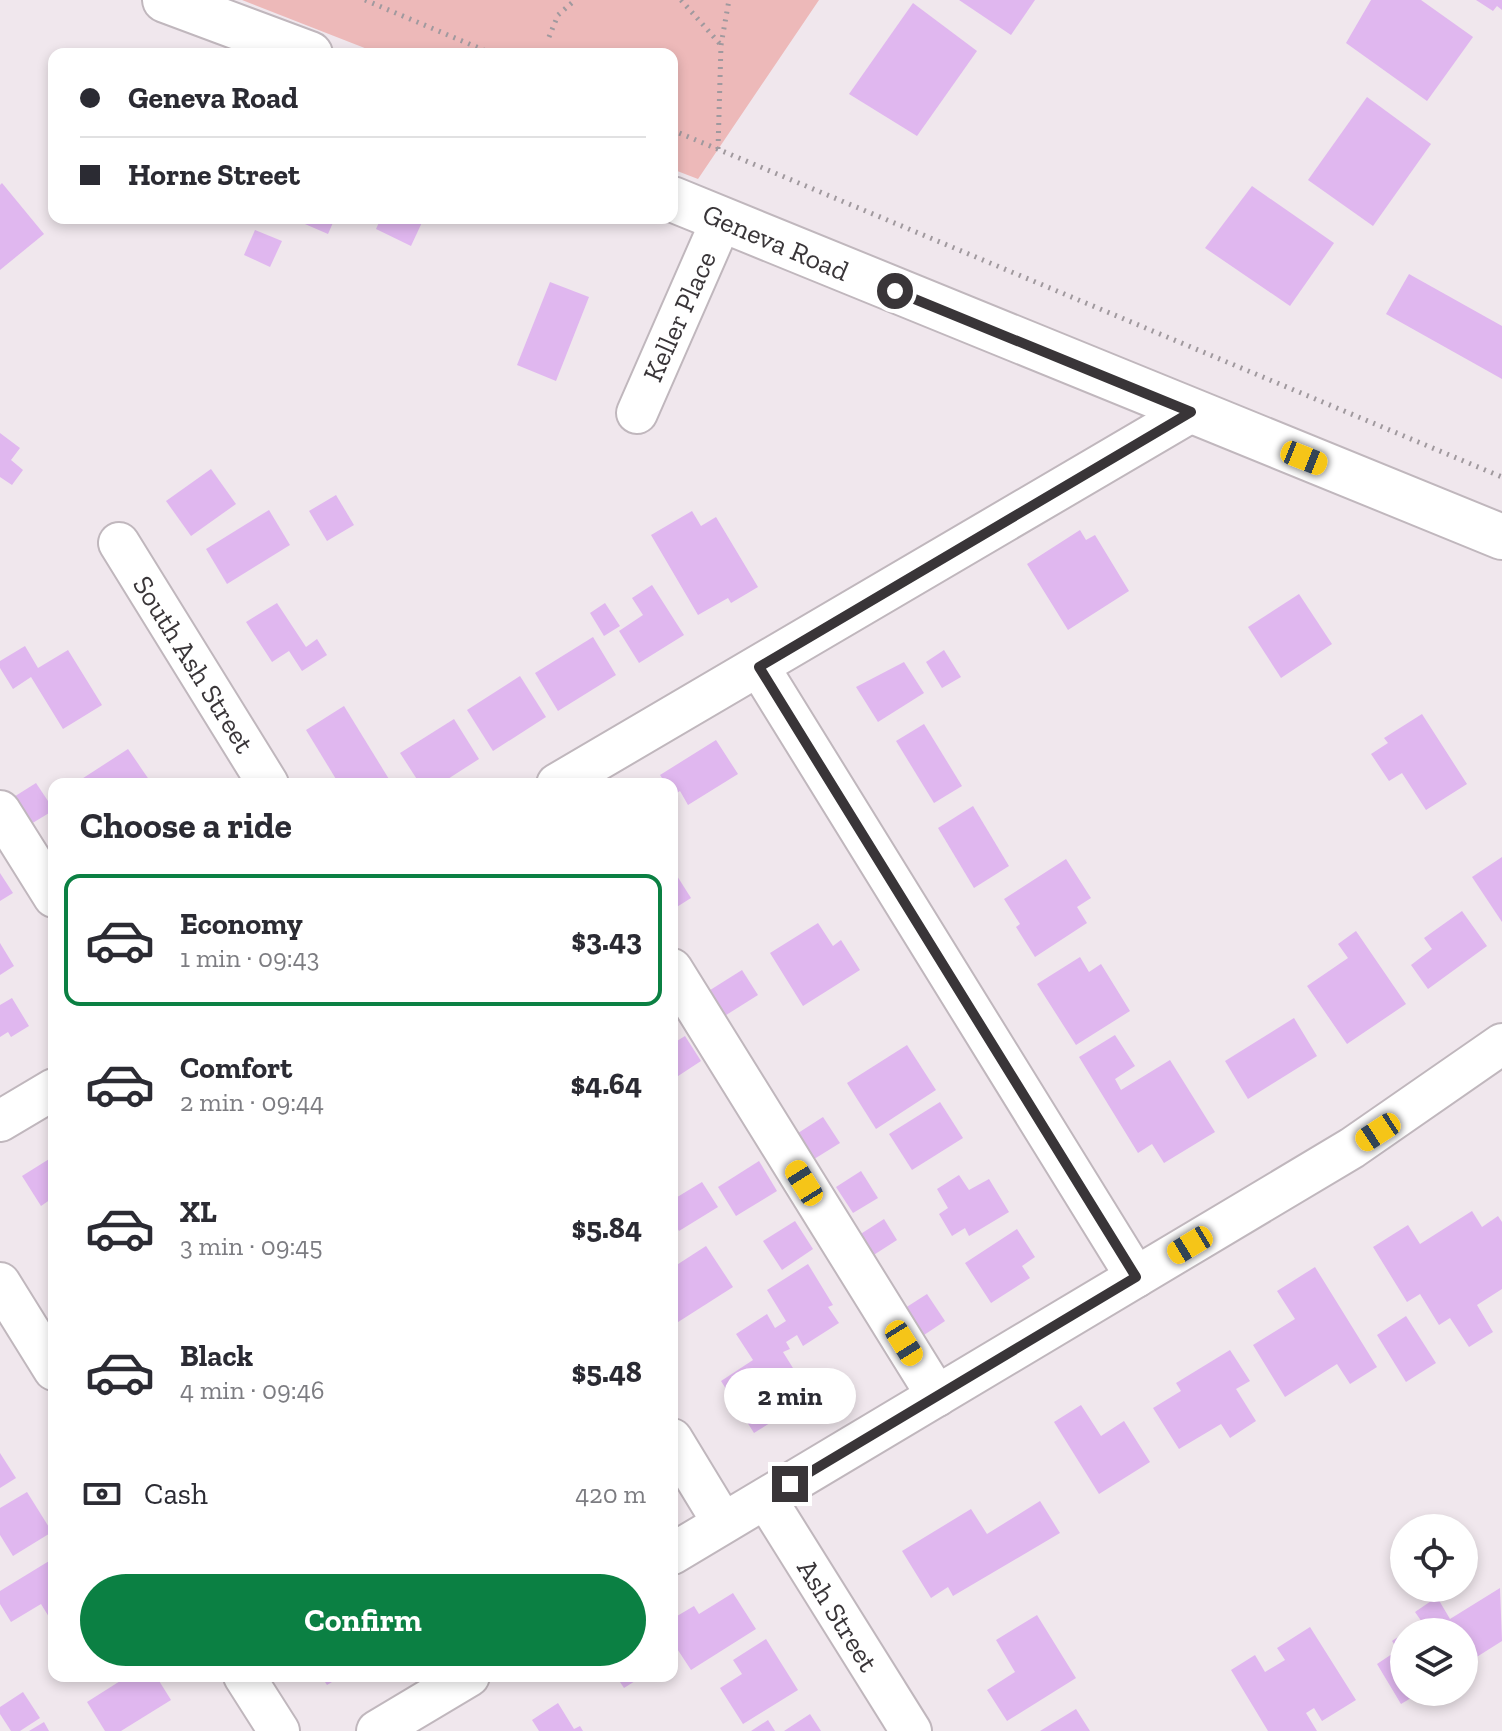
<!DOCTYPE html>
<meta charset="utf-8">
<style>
:root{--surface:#fff;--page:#f7f7f7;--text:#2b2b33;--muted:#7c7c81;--line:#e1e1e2;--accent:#0b8043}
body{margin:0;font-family:"Zilla Slab",serif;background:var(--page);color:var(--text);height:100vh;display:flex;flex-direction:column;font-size:30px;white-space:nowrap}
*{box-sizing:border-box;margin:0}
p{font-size:26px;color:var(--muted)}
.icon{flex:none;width:44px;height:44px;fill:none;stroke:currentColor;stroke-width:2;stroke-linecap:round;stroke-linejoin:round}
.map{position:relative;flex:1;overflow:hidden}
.panel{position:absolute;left:48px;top:778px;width:630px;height:904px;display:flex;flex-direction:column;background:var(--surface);border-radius:16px;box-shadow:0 4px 12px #0003}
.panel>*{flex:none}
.top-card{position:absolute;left:48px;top:48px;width:630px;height:176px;border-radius:16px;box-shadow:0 4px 12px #0003;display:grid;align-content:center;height:176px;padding:0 32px;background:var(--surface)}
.tools{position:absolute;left:1390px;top:1514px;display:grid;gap:16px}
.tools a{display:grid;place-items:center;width:88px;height:88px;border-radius:50%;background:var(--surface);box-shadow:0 4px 12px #0003;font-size:40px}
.end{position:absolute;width:36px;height:36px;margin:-18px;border:10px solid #393538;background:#fff;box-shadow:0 0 0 4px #fff}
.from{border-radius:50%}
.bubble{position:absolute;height:56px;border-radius:28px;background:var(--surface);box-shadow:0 4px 12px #0003;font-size:26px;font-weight:800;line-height:56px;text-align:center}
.car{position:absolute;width:24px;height:48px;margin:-24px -12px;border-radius:10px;box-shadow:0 0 6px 2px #0007;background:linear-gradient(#f5c518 24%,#345 0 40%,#f5c518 0 76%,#345 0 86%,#f5c518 0)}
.top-card b{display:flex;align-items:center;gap:28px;height:76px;font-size:30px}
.top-card b+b{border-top:2px solid var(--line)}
.top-card i{width:20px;height:20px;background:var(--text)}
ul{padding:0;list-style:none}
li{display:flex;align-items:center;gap:24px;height:132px;margin:0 16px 12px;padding:0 16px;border:4px solid transparent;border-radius:16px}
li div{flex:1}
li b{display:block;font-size:30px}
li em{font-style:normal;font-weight:800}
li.active{border-color:var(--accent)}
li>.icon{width:72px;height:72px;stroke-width:1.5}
h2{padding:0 32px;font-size:36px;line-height:96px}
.pay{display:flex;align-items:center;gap:20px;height:88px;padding:0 32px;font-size:30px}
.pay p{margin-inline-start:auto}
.primary-button{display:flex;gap:16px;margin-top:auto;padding:16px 32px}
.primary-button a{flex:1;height:92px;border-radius:48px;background:var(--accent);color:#fff;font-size:32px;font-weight:800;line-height:92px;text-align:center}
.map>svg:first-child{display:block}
</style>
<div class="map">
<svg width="1502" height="1731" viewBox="0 0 1502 1731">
<rect width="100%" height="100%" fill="#f0e7ed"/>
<!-- green -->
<path fill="#edb9b9" d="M 242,0 L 819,0 L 698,179 L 672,169 L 672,54 L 380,54 Z"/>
<!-- building -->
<g fill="#e0b7ef">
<path d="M 959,0 L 1035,0 L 1011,35 Z"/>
<path d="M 1371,0 L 1421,0 L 1473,37 L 1427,101 L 1346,43 Z"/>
<path d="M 1476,0 L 1502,0 L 1502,10 L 1497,6 L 1493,11 Z"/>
<path d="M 913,3 L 977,51 L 917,136 L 849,94 Z"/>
<path d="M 1367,97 L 1431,144 L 1373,226 L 1308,180 Z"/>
<path d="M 2,183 L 44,234 L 0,270 L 0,185 Z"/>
<path d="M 1252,186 L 1334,243 L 1290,306 L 1205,248 Z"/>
<path d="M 291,218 L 335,218 L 328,234 Z"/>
<path d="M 381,218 L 424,218 L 411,246 L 376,229 Z"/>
<path d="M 255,230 L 282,241 L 270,267 L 244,255 Z"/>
<path d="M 1409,274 L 1502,326 L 1502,379 L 1386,314 Z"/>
<path d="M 550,282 L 589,297 L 556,381 L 517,365 Z"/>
<path d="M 0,433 L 20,448 L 11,460 L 23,470 L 12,485 L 0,477 Z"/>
<path d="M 211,469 L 236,504 L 191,536 L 166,501 Z"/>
<path d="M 336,495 L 354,525 L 327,541 L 309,511 Z"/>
<path d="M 269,510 L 290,545 L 227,584 L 206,549 Z"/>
<path d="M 692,511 L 701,526 L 716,517 L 758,587 L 731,603 L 728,598 L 698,615 L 651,535 Z"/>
<path d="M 1080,530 L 1086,540 L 1095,535 L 1129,591 L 1068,630 L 1027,564 Z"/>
<path d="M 652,585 L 684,635 L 639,663 L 619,631 L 643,615 L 632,598 Z"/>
<path d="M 1299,594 L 1332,644 L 1281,678 L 1248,627 Z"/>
<path d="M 277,603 L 306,647 L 317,639 L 327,655 L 302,671 L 289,651 L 272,662 L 246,622 Z"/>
<path d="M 605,603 L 620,626 L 604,636 L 590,613 Z"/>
<path d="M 593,637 L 616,675 L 558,711 L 535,673 Z"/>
<path d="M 25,646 L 38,668 L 68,650 L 102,705 L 63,729 L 31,677 L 13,689 L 0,668 L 0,661 Z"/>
<path d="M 944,650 L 961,677 L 942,688 L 926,662 Z"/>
<path d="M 904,662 L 924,693 L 878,722 L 856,687 Z"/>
<path d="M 520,676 L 546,717 L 493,751 L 467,710 Z"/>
<path d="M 344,706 L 392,784 L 339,784 L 306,730 Z"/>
<path d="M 1422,714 L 1467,784 L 1426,810 L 1402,773 L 1389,781 L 1371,754 L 1388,743 L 1384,738 Z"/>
<path d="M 454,719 L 479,759 L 440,784 L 420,784 L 400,753 Z"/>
<path d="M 924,724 L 962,786 L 934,803 L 896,741 Z"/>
<path d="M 716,740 L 738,774 L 688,805 L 680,791 L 672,796 L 672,784 L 666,784 L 660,775 Z"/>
<path d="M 128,749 L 152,784 L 74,784 Z"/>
<path d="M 36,783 L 54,810 L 26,827 L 9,800 Z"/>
<path d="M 973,806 L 1009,866 L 974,888 L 938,828 Z"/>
<path d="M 1502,857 L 1502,922 L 1472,877 Z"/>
<path d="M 1066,859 L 1091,898 L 1077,907 L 1087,923 L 1035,957 L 1016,927 L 1020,924 L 1004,899 Z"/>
<path d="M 672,868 L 691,898 L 672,910 Z"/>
<path d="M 0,873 L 13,893 L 0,901 Z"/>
<path d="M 1462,911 L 1487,946 L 1428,989 L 1411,965 L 1432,949 L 1424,938 Z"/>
<path d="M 818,923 L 833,946 L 841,940 L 860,970 L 803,1006 L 770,953 Z"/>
<path d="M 1356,931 L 1406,1004 L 1347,1044 L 1307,986 L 1348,958 L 1338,944 Z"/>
<path d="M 0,943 L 14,966 L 0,975 Z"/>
<path d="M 1080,957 L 1089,972 L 1101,964 L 1130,1011 L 1076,1045 L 1037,984 Z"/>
<path d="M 742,970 L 758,995 L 723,1017 L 707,992 Z"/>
<path d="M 12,998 L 29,1026 L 11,1037 L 8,1032 L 0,1037 L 0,1005 Z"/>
<path d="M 1294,1018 L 1317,1056 L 1248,1099 L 1225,1061 Z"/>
<path d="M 1115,1035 L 1135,1066 L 1115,1079 L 1121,1090 L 1170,1060 L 1215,1132 L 1164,1163 L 1152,1144 L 1138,1153 L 1079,1057 Z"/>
<path d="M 685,1036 L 701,1061 L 672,1080 L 672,1044 Z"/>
<path d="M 907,1045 L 936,1090 L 876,1129 L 847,1083 Z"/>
<path d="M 940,1102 L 963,1138 L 912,1170 L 889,1134 Z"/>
<path d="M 823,1117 L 840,1143 L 811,1161 L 795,1135 Z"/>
<path d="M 54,1156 L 54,1197 L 41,1206 L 22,1176 Z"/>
<path d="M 759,1161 L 777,1191 L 736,1216 L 718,1187 Z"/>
<path d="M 861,1171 L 878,1198 L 853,1213 L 836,1187 Z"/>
<path d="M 959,1175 L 969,1190 L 989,1179 L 1009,1212 L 969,1236 L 965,1228 L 952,1236 L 939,1214 L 948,1208 L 937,1189 Z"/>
<path d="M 702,1182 L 718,1207 L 679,1231 L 675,1224 L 672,1226 L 672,1195 L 674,1199 Z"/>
<path d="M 1472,1211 L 1482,1227 L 1498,1216 L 1502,1222 L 1502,1289 L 1477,1305 L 1493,1332 L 1469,1347 L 1450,1318 L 1439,1325 L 1420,1294 L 1407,1302 L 1373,1247 L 1408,1225 L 1420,1244 Z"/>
<path d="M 884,1219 L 897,1240 L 869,1258 L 856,1237 Z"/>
<path d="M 795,1221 L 813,1249 L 782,1270 L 763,1241 Z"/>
<path d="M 1017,1229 L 1035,1257 L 1022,1266 L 1030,1278 L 991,1303 L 965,1263 Z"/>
<path d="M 706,1246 L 733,1287 L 675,1324 L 672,1319 L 672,1268 Z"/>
<path d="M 808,1264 L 833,1305 L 828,1307 L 839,1323 L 803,1346 L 797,1335 L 786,1342 L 790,1349 L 783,1352 L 811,1397 L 754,1433 L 721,1381 L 753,1360 L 736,1334 L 767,1314 L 775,1328 L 786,1321 L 767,1290 Z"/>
<path d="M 1315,1267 L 1377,1367 L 1350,1384 L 1337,1364 L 1285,1397 L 1253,1345 L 1295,1319 L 1277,1291 Z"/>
<path d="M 927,1294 L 945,1321 L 921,1337 L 902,1310 Z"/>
<path d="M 1406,1316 L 1436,1363 L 1406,1382 L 1377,1335 Z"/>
<path d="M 1230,1350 L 1250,1381 L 1236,1389 L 1256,1421 L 1230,1438 L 1221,1424 L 1179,1449 L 1153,1408 L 1181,1391 L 1176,1383 Z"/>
<path d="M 1081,1405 L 1101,1436 L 1124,1421 L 1150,1462 L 1099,1494 L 1054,1422 Z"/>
<path d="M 0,1453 L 16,1478 L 0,1488 Z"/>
<path d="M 27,1492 L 52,1532 L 13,1556 L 0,1535 L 0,1508 Z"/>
<path d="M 1040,1501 L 1060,1533 L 953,1596 L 948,1587 L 931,1598 L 902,1551 L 971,1509 L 987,1534 Z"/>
<path d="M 54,1558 L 54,1614 L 49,1617 L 41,1604 L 11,1622 L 0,1604 L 0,1591 Z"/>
<path d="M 1500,1588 L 1502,1641 L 1464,1665 L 1464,1632 L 1406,1632 L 1422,1622 L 1415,1612 L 1437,1597 L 1450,1619 Z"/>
<path d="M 733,1593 L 756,1629 L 691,1670 L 672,1641 L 672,1619 L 694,1606 L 699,1614 Z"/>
<path d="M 1037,1615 L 1076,1678 L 1007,1721 L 987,1690 L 1015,1672 L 996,1640 Z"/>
<path d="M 1310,1627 L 1356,1700 L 1322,1721 L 1314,1708 L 1306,1713 L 1317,1731 L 1268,1731 L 1231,1670 L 1255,1655 L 1265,1672 L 1285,1660 L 1277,1648 Z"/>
<path d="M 1404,1633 L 1404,1692 L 1421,1692 L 1401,1704 L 1377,1664 L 1398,1650 L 1392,1641 Z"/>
<path d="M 766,1639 L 798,1690 L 743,1724 L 720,1688 L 742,1674 L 733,1660 Z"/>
<path d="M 128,1676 L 156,1676 L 171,1700 L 121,1731 L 105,1731 L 87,1702 Z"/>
<path d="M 321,1676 L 342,1676 L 327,1685 Z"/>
<path d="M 616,1676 L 643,1676 L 624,1688 Z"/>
<path d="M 23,1692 L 40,1718 L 20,1731 L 11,1731 L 0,1714 L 0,1707 Z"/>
<path d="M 558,1703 L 574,1729 L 580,1726 L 583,1731 L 539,1731 L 532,1720 Z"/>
<path d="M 1076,1709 L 1090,1731 L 1040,1731 Z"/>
<path d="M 810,1714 L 821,1731 L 784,1731 Z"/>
<path d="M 768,1720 L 775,1731 L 751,1731 Z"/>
<path d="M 44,1722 L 49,1731 L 29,1731 Z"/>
</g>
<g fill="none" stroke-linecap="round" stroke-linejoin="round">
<!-- minor casing -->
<g stroke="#c0b7bd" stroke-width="44">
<g id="minor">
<path d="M 637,413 L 722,219"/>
<path d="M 119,543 L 268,784"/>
<path d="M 759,667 L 1136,1277"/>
<path d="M 557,784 L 1191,412"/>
<path d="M 0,811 L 54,897"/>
<path d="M 672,969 L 937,1396"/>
<path d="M 0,1121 L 54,1089"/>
<path d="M 0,1283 L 54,1370"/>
<path d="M 672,1439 L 723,1523"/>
<path d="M 766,1499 L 911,1731"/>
<path d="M 672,1554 L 1352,1148 L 1502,1044"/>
<path d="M 244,1676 L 279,1731"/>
<path d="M 377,1731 L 469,1676"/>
</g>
</g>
<!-- major casing -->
<g stroke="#c0b7bd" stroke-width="48">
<g id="major">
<path d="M 165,0 L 310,54"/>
<path d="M 672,199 L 1502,537"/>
</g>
</g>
<!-- path -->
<g stroke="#a0999e" stroke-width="5" stroke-dasharray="2 6" stroke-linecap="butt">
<path d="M 365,0 L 493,54"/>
<path d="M 681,0 L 720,44"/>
<path d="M 549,37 L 558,15 L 575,0"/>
<path d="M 672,130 L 1502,477"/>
<path d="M 718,149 L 721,45 L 729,0"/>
</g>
<!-- minor -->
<use href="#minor" stroke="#fff" stroke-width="40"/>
<!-- major -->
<use href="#major" stroke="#fff" stroke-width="44"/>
</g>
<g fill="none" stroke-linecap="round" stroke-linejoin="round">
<!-- route -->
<path stroke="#393538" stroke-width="10" d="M 790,1484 L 1136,1277 L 759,667 L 1191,412 L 895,291"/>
</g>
<g text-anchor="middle" stroke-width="8" stroke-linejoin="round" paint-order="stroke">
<!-- street labels -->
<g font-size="28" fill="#393538" stroke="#fff">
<text transform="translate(776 242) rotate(23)" y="10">Geneva Road</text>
<text transform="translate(679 316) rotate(-66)" y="10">Keller Place</text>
<text transform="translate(194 664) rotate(58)" y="10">South Ash Street</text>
<text transform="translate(838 1615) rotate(58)" y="10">Ash Street</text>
</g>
</g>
</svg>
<div class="tools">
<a><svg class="icon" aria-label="locate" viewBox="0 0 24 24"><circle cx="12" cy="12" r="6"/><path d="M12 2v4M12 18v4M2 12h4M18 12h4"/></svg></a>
<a><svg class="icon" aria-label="layers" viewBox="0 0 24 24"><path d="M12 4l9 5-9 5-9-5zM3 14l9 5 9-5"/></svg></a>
</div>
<i class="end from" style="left:895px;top:291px"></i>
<i class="end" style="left:790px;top:1484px"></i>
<div class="bubble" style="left:724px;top:1368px;width:132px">2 min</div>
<i class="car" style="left:1304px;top:458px;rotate:112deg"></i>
<i class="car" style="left:1378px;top:1132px;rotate:237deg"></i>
<i class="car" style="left:804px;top:1183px;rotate:328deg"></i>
<i class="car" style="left:1190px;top:1245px;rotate:239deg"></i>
<i class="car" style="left:904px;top:1343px;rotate:148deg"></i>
<div class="top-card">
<b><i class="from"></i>Geneva Road</b>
<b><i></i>Horne Street</b>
</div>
<section class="panel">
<h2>Choose a ride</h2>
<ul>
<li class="active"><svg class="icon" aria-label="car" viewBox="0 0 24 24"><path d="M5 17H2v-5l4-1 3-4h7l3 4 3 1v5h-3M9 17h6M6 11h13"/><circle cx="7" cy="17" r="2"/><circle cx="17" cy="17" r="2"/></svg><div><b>Economy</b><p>1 min · 09:43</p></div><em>$3.43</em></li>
<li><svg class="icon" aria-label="car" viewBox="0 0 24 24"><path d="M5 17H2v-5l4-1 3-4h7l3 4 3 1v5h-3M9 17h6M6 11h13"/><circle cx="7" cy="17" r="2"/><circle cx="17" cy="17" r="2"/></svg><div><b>Comfort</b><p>2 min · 09:44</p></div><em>$4.64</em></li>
<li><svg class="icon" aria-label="car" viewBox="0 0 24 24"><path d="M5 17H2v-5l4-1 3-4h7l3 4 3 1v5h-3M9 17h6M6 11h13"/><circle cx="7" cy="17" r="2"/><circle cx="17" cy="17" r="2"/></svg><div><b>XL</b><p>3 min · 09:45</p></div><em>$5.84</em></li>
<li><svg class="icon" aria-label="car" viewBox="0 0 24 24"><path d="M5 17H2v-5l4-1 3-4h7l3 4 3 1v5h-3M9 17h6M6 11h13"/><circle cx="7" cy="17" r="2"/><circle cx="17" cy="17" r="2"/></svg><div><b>Black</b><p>4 min · 09:46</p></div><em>$5.48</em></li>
</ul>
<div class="pay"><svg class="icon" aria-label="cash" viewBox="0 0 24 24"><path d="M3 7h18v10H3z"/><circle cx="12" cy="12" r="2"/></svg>Cash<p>420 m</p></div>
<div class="primary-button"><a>Confirm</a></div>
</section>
</div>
